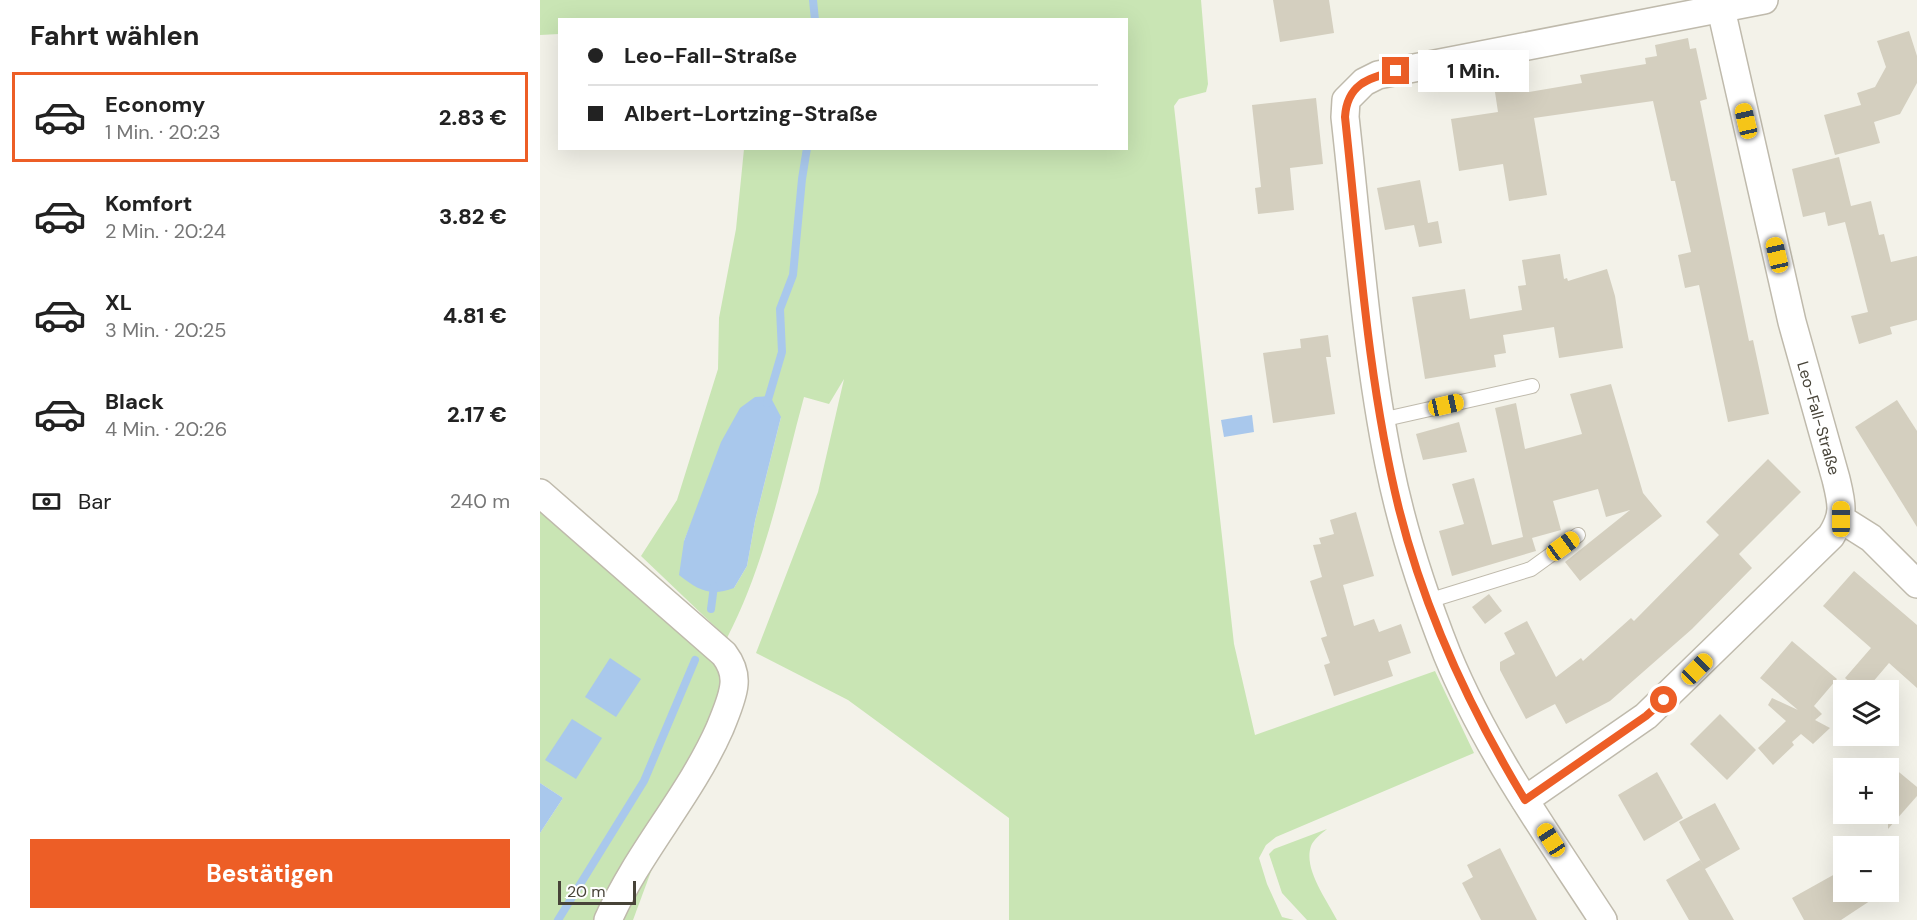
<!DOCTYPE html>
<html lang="de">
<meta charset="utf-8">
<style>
:root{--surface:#fff;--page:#f2f2f2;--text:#222;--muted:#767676;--line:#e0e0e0;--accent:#ed5e26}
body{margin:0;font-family:"DM Sans",sans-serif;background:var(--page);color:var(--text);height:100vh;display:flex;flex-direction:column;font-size:22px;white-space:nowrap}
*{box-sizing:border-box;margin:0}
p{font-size:20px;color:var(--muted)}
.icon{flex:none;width:33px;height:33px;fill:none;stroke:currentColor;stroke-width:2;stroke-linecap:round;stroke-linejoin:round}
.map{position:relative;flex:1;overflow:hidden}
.side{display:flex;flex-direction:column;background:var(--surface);width:540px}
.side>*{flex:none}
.top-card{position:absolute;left:18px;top:18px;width:570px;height:132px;border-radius:0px;box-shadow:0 6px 24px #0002;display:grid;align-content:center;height:132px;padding:0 30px;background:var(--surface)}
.buttons{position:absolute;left:1293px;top:680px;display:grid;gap:12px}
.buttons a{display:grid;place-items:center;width:66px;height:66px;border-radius:0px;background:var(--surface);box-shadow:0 6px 24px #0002;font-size:30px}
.scale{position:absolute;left:18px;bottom:15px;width:78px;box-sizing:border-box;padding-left:6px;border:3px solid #474338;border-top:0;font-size:16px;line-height:21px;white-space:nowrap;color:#474338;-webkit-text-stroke:4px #fff;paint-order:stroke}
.end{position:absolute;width:27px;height:27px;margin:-14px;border:8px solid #ed5e26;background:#fff;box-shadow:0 0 0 3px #fff}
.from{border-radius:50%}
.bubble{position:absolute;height:42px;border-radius:0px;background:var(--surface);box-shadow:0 6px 24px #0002;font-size:20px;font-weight:800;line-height:42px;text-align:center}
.car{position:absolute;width:18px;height:36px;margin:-18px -9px;border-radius:8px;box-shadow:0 0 4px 2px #0007;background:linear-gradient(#f5c518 24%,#345 0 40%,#f5c518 0 76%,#345 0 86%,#f5c518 0)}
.top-card b{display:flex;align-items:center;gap:21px;height:57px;font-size:22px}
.top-card b+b{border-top:2px solid var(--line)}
.top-card i{width:15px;height:15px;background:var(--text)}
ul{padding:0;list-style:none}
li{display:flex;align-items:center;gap:18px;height:90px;margin:0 12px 9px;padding:0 18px;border:3px solid transparent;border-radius:0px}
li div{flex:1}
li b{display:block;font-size:22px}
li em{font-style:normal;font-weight:800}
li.current{border-color:var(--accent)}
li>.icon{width:54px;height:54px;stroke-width:1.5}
h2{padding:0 30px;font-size:27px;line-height:72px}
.pay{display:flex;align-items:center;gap:15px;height:66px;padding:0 30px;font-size:22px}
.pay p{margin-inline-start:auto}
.primary-button{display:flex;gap:12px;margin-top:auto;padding:12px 30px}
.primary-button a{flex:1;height:69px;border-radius:0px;background:var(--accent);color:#fff;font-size:24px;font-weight:800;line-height:69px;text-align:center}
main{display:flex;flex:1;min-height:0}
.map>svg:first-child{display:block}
</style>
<main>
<section class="side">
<h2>Fahrt wählen</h2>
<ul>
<li class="current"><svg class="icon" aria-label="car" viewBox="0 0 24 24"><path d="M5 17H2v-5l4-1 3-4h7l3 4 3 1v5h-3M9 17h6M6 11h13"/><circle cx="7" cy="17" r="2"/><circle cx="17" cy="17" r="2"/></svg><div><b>Economy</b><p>1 Min. · 20:23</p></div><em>2.83 €</em></li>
<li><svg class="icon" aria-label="car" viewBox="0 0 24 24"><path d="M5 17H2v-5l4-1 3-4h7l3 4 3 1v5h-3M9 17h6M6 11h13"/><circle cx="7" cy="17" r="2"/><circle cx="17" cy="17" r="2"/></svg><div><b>Komfort</b><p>2 Min. · 20:24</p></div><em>3.82 €</em></li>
<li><svg class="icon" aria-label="car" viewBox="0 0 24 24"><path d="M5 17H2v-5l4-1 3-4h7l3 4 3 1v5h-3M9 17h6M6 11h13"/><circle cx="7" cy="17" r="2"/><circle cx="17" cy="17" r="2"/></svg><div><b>XL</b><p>3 Min. · 20:25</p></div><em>4.81 €</em></li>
<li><svg class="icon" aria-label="car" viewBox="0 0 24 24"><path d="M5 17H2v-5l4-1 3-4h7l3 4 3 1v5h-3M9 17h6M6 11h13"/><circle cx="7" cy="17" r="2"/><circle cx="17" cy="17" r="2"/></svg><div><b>Black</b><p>4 Min. · 20:26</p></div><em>2.17 €</em></li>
</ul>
<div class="pay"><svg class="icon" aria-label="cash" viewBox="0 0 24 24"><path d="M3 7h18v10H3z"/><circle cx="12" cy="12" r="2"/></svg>Bar<p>240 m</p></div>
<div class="primary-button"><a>Bestätigen</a></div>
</section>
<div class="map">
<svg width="1377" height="920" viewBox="0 0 1377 920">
<rect width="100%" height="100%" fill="#f3f2e9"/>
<!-- green -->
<g fill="#c9e5b4" fill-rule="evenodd">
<path d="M 0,0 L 661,0 L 668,84 L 666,92 L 639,99 L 634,106 L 694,644 L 715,735 L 895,671 L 934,753 L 736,837 L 726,845 L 719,858 L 727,884 L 742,917 L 754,920 L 469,920 L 469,818 L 308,700 L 216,653 L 278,492 L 304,379 L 289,404 L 264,397 C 242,478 226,563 187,638 L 101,556 L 137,500 L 178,369 L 179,318 L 196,229 L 204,149 L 586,148 L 586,20 L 20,20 L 19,34 L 0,35 ZM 241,417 L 215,521 L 207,566 L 194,588 L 144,541 L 159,504 Z"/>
<path d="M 0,504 L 171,657 L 180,677 L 181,699 L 165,744 L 61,920 L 0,920 L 0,833 L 23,798 L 0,783 Z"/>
<path d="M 787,829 C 782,833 773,840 771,846 C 763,869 787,900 797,920 L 767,920 L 742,893 L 729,854 L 734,849 Z"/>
<path d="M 116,858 L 93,920 L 75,920 Z"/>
</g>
<!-- water -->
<g fill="#a9c8ec">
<path d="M 230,396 L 241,417 L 215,521 L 207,566 L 194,588 C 170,597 158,590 139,575 L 144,541 L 181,442 L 200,408 L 215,397 Z"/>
<path d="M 712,415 L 714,432 L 684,437 L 681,420 Z"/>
<path d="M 70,658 L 101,679 L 76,717 L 45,697 Z"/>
<path d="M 32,719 L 62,738 L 36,779 L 5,760 Z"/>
<path d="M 0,783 L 23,798 L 0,833 Z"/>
</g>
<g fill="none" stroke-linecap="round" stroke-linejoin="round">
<!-- stream -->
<g stroke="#a9c8ec" stroke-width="8">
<path d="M 273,0 L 275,20"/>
<path d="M 227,403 L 242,352 L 240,309 L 253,275 L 262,179 L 267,148"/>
<path d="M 171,609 L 174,586"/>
<path d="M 18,920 L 104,781 L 155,660"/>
</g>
</g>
<!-- building -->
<g fill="#d4cfbf">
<path d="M 733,0 L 789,0 L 794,33 L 740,42 Z"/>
<path d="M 1369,31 L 1377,56 L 1377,83 L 1360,114 L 1334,122 L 1340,143 L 1295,155 L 1284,115 L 1321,105 L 1317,93 L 1335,87 L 1346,67 L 1337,41 Z"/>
<path d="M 1148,38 L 1150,49 L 1156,48 L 1167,99 L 1160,101 L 1209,341 L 1213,340 L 1229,414 L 1188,422 L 1159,285 L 1145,288 L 1138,255 L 1151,252 L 1135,181 L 1131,181 L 1113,101 L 994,118 L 1007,195 L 969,201 L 963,164 L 919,171 L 911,119 L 958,112 L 953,79 L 986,74 L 989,92 L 1042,83 L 1040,75 L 1106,64 L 1105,58 L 1117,56 L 1115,45 Z"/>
<path d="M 776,98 L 783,164 L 750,168 L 754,210 L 718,214 L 715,188 L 721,187 L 712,105 Z"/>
<path d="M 1299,157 L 1311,206 L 1331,201 L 1339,235 L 1344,234 L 1351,262 L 1377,256 L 1377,320 L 1350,327 L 1352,334 L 1319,344 L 1311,316 L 1328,312 L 1305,222 L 1288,226 L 1285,212 L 1263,217 L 1252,169 Z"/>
<path d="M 880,180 L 888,223 L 898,221 L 902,243 L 879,247 L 874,225 L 845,230 L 837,188 Z"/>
<path d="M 1020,254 L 1024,279 L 1027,278 L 1028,281 L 1067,269 L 1075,296 L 1083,348 L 1019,358 L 1014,327 L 963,335 L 966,353 L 954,355 L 956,367 L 885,379 L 872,297 L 925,289 L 930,319 L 982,310 L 978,286 L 986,285 L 982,260 Z"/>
<path d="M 788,335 L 791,357 L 786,357 L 795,414 L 733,423 L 723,353 L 761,348 L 760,339 Z"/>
<path d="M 1071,384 L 1103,493 L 1122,516 L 1040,581 L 1025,562 L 1090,510 L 1066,517 L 1058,489 L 1013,501 L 1021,530 L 992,538 L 996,551 L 912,576 L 899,531 L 924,524 L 912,484 L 934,478 L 952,545 L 983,537 L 955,408 L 976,403 L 985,449 L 1042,434 L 1030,394 Z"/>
<path d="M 1357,400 L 1377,431 L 1377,527 L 1315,427 Z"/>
<path d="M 919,422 L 927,452 L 883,460 L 876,434 Z"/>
<path d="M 1228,459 L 1261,492 L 1199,554 L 1212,568 L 1152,629 L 1070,701 L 1026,724 L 1015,704 L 986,719 L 960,670 L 960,662 L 975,654 L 964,633 L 987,621 L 1016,677 L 1041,658 L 1043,661 L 1091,618 L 1094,621 L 1179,535 L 1166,522 Z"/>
<path d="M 816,512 L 834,576 L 803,585 L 814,626 L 834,619 L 839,632 L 861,624 L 871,653 L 848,661 L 853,676 L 794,696 L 784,665 L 790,663 L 781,638 L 787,636 L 770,581 L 782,577 L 773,545 L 781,544 L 779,538 L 794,534 L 790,520 Z"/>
<path d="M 1314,571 L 1377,625 L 1377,688 L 1349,663 L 1326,690 L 1319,690 L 1305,678 L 1331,648 L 1283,606 Z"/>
<path d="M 949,594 L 962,611 L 945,624 L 932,607 Z"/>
<path d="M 1252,641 L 1297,679 L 1274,706 L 1282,714 L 1275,720 L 1290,728 L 1273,744 L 1261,734 L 1252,742 L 1254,745 L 1233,765 L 1218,748 L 1246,721 L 1228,705 L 1232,698 L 1258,710 L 1220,678 Z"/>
<path d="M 1180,714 L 1216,750 L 1187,780 L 1150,744 Z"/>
<path d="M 1348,763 L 1377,787 L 1377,796 L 1348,829 Z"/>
<path d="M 1117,772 L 1143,818 L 1104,841 L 1078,795 Z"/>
<path d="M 1175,803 L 1200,849 L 1165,869 L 1194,920 L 1149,920 L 1126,880 L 1160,860 L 1163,865 L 1139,822 Z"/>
<path d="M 960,848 L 980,887 L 997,920 L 941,920 L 922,883 L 933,877 L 927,865 Z"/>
<path d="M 1304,869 L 1304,891 L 1345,891 L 1301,920 L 1264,920 L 1252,898 Z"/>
</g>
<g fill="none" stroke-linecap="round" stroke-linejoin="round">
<!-- service casing -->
<g stroke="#bfbaac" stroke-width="16">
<g id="service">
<path d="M 841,420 L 992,386"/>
<path d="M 888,601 L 991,569 L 1038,535"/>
</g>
</g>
<!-- minor casing -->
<g stroke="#bfbaac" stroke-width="30">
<g id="minor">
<path d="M 0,493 L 184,654 C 190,662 195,673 194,684 C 193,698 185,715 180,728 C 150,796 98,852 68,920"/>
<path d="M 1301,519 L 1331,538 L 1377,584"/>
<path d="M 985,800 L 1106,716 L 1291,536 C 1305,514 1302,504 1296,479 L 1252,322 L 1181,9"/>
<path d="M 1063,920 C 1007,834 946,749 907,654 C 883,593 862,529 849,464 C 826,350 818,232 805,117 L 806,100 L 824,82 L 838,75 L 1224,0"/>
</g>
</g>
<!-- service -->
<use href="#service" stroke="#fff" stroke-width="14"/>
<!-- minor -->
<use href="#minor" stroke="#fff" stroke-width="27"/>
</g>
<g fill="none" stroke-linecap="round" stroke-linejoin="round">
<!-- route -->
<path stroke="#ed5e26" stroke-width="8" d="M 856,71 C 827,78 807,85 805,117 C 819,247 828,383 859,509 C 885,613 930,709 985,800 L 1106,716 L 1124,700"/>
</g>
<g text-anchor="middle" stroke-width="6" stroke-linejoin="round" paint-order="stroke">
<!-- street labels -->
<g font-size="16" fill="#474338" stroke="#fff">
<text transform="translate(1279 418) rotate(74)" y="6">Leo-Fall-Straße</text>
</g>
</g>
</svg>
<div class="buttons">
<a><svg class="icon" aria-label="layers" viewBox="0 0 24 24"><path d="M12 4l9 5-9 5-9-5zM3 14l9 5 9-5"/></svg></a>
<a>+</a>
<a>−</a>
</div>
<div class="scale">20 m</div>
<i class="end from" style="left:1124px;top:700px"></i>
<i class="end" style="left:856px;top:71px"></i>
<div class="bubble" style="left:878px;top:50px;width:111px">1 Min.</div>
<i class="car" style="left:1206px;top:121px;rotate:347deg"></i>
<i class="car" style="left:1237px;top:255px;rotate:347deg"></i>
<i class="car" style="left:906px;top:405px;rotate:77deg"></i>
<i class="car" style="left:1301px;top:519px;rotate:0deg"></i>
<i class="car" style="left:1023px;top:546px;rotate:54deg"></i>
<i class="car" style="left:1157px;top:669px;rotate:45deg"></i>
<i class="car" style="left:1011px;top:840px;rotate:327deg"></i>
<div class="top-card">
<b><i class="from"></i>Leo-Fall-Straße</b>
<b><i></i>Albert-Lortzing-Straße</b>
</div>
</div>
</main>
